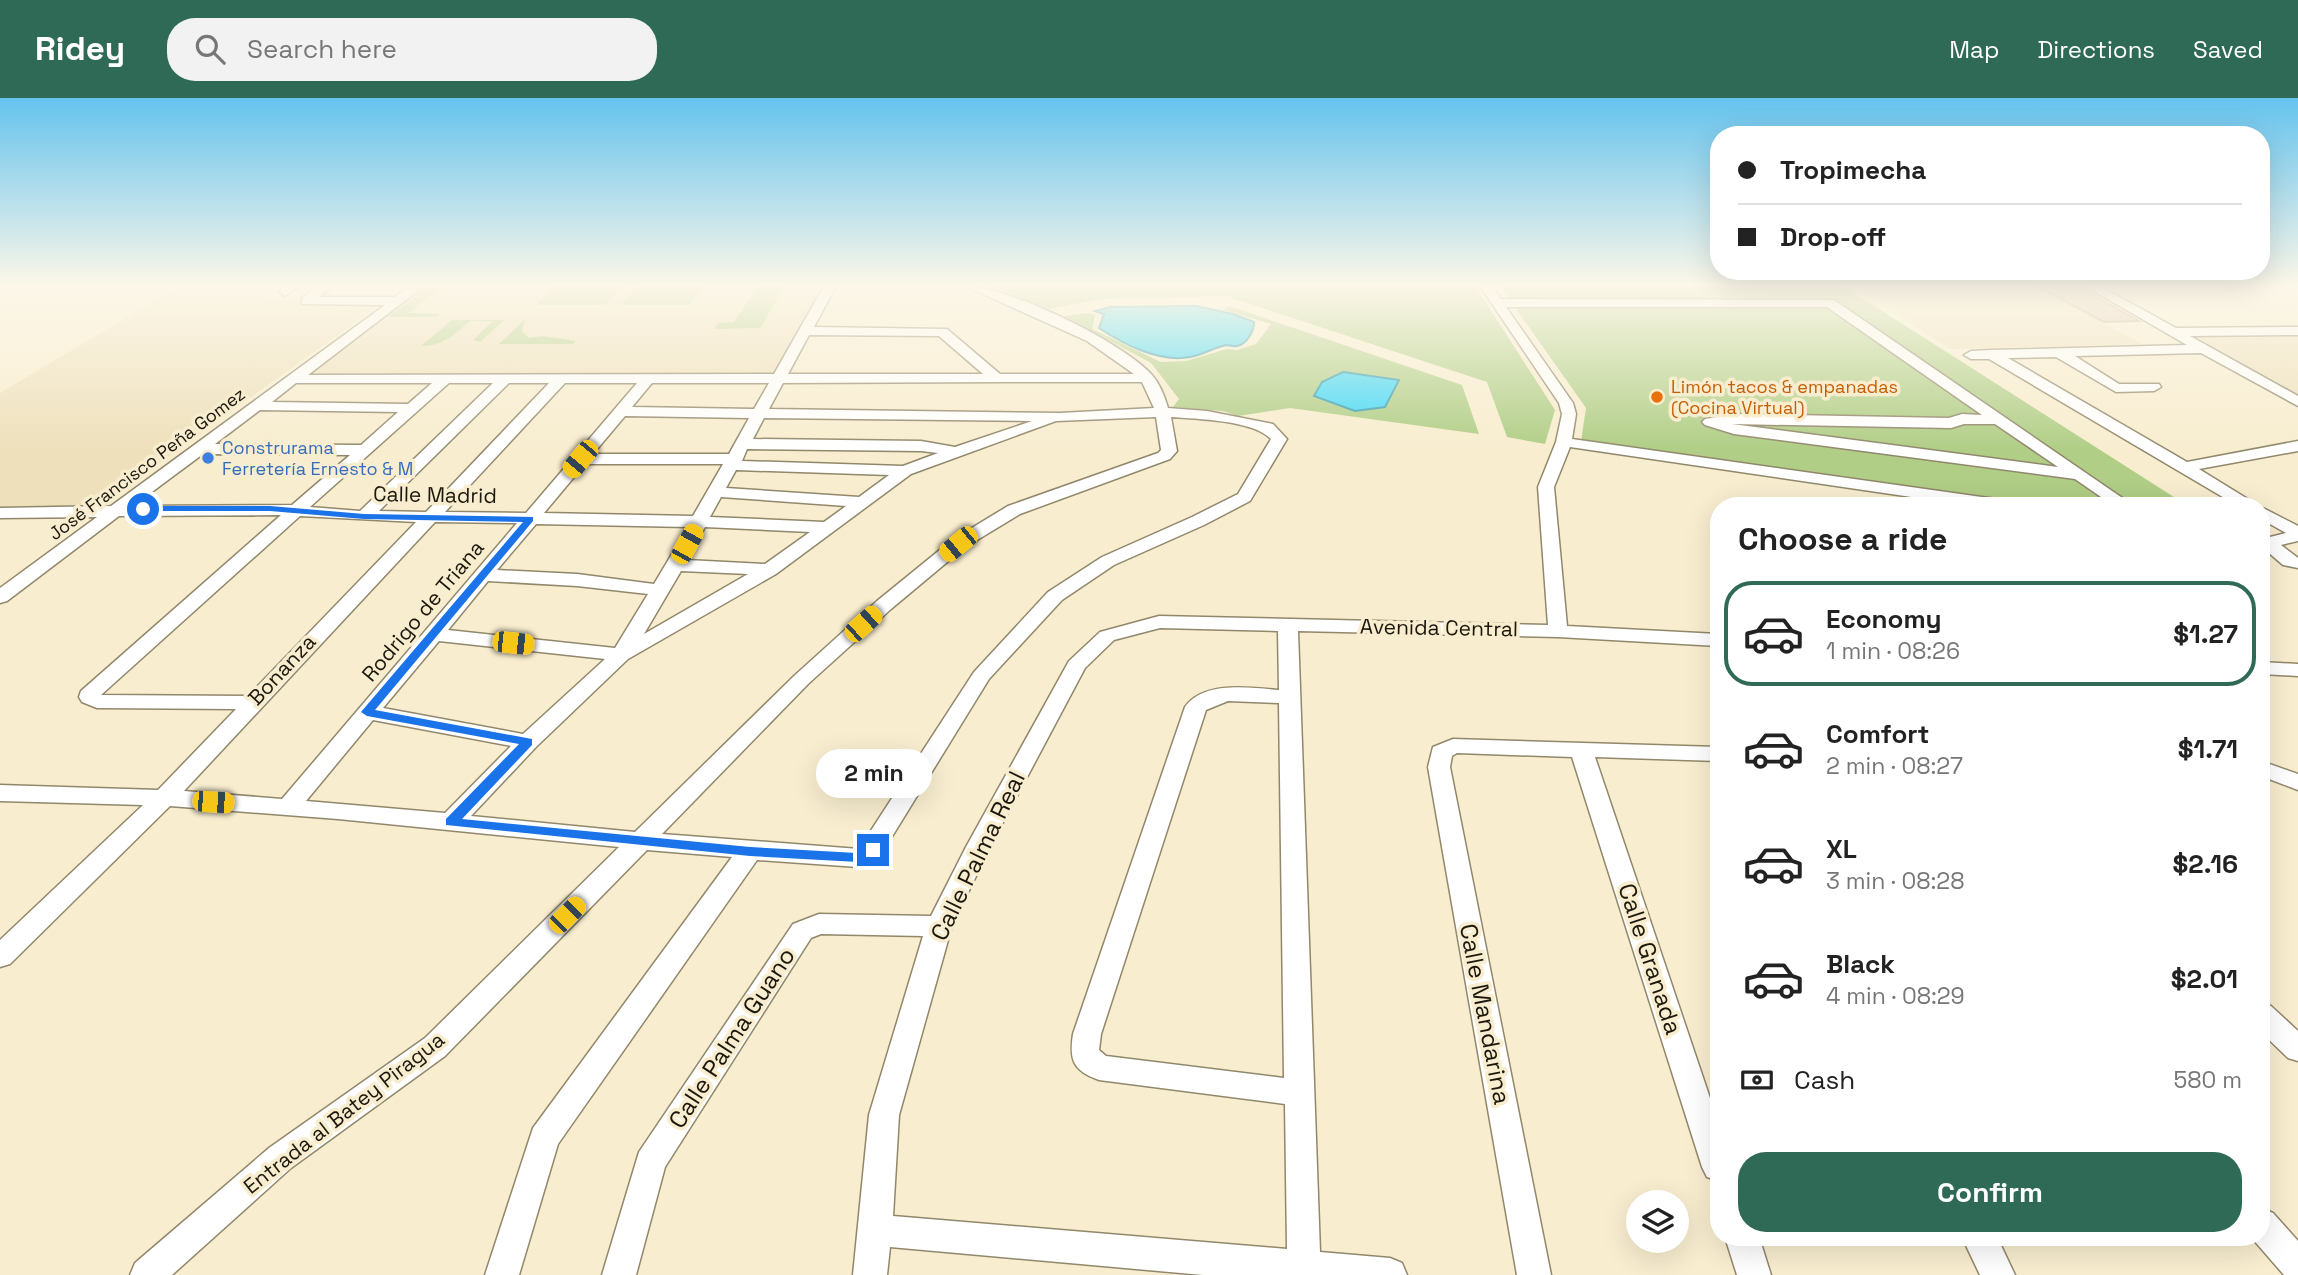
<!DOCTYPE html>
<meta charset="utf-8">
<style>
:root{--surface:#fff;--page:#f2f2f2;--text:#222;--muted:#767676;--line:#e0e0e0;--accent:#2e6a56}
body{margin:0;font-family:"Space Grotesk",sans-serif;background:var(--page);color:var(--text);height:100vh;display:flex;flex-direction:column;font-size:26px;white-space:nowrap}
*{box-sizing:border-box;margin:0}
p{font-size:23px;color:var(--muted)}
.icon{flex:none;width:38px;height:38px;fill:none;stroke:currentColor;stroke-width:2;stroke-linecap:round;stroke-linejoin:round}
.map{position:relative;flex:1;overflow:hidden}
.sheet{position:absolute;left:1710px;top:399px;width:560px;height:749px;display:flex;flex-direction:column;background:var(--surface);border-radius:28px;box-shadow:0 7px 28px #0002}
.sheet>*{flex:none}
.guide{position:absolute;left:1710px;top:28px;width:560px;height:154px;border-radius:28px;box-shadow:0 7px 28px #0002;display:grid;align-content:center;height:154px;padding:0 28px;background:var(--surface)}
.buttons{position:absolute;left:1626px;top:1092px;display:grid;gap:14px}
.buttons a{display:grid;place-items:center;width:63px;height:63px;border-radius:50%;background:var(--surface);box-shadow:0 7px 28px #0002;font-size:35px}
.end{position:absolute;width:32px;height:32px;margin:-16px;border:9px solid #1a73e8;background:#fff;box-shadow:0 0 0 4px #fff}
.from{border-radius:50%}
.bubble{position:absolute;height:49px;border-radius:24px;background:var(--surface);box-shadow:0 7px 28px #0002;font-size:23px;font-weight:800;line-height:49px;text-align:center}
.car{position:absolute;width:21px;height:42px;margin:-21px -10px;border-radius:9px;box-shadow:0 0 5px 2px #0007;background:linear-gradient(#f5c518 24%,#345 0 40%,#f5c518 0 76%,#345 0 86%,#f5c518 0)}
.guide b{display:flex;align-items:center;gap:24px;height:66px;font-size:26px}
.guide b+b{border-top:2px solid var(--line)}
.guide i{width:18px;height:18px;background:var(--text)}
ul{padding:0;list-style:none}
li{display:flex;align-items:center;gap:21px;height:105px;margin:0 14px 10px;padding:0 14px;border:4px solid transparent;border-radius:28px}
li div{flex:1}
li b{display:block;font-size:26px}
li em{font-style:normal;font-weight:800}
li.current{border-color:var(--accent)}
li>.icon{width:63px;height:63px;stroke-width:1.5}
h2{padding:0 28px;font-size:32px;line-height:84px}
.pay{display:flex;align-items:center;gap:18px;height:77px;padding:0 28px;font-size:26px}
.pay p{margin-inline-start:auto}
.button{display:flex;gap:14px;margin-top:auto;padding:14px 28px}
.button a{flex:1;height:80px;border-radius:28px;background:var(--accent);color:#fff;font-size:28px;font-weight:800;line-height:80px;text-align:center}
header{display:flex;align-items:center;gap:42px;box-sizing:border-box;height:98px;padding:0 35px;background:var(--accent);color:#fff}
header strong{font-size:33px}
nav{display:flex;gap:38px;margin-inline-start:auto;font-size:24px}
.search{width:490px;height:63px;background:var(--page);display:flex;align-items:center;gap:18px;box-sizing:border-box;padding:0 24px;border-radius:28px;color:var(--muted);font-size:26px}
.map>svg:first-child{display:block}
</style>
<header>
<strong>Ridey</strong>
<div class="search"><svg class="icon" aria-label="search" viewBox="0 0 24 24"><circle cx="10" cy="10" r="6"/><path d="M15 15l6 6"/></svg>Search here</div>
<nav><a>Map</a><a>Directions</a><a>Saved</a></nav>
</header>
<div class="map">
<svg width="2298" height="1177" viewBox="0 0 2298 1177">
<rect width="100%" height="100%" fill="#f8edcf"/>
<!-- built -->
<g fill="#eee0bb">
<path d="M 179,188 L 286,188 L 263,203 L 381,206 L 102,406 L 0,411 L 0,295 Z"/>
<path d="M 427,188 L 821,188 L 776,275 L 306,277 Z"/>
<path d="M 1852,188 L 2034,188 L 2142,246 L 1950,251 Z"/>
<path d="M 2298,233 L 2298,304 L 2171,234 Z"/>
</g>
<!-- green -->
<g fill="#b0ce86">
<path d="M 557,188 L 622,188 L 605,207 L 536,207 Z"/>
<path d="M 638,188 L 704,188 L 689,207 L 621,207 Z"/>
<path d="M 758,188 L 785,188 L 760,230 L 714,231 L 718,225 L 734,224 Z"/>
<path d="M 991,188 L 1475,188 L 1555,312 L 1545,346 L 1507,339 L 1487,284 L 1226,198 L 1101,201 L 1049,211 Z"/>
<path d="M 1500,188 L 1843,188 L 2188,408 L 1967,408 L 1580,350 L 1586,310 Z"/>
<path d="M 425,191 L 440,191 L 409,215 L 440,216 L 436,219 L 388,219 Z"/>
<path d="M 1229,208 L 1462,287 L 1479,336 L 1290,310 L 1238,318 L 1223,313 L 1173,309 L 1179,301 L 1151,265 L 1064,218 L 1088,215 L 1095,217 L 1092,231 L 1161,264 L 1186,263 L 1227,251 L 1237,252 L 1256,246 L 1271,226 L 1224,212 Z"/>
<path d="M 525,221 L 522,233 L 529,240 L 542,238 L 576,243 L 573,246 L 499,246 Z"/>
<path d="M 452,222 L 504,222 L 480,244 L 473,242 L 493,223 L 470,223 C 454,237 443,248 421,248 Z"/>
</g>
<!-- water -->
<g fill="#41d9f8" stroke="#369fb1" stroke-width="2">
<path d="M 1196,208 L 1233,216 L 1254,224 C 1254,233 1247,246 1237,248 C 1233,249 1229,247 1226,247 C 1213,250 1202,257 1190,259 C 1160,265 1123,246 1099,230 L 1104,216 L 1095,213 L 1110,209 Z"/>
<path d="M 1343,274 L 1399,282 L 1385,309 L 1355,313 L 1314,298 L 1322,284 Z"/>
</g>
<!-- building -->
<path fill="#dbc1ac" stroke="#bfa692" stroke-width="2" d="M 2036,188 L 2077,188 L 2139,223 L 2104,224 Z"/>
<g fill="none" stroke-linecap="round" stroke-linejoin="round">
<!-- minor casing -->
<g stroke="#91876b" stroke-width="3">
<g id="minor">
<path d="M 284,188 L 298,188 L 285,198 L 279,194 Z"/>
<path d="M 318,188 L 332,188 L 319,199 L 395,199 L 410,188 L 424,188 L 308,277 L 774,276 L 824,188 L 836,188 L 814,229 L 947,231 L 1000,276 L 1134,276 L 1087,243 L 965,188 C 1008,188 1123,244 1152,277 C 1159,285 1165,299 1168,310 L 1207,313 L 1273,326 L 1287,341 L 1250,403 L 1204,427 L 1114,467 L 1062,502 L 989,581 L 877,763 L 858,769 L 757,762 L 558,1046 L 519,1177 L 485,1177 L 533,1030 L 732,759 L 647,752 L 445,958 L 291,1070 L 172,1177 L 130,1177 L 135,1165 L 269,1050 L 425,940 L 619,749 L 338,721 L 170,708 L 10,866 L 0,869 L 0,842 L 143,707 L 0,703 L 0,687 L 158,692 L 236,611 L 97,610 L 82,604 L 79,599 L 81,593 L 281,417 L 119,418 L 7,503 L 0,505 L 0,490 L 97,419 L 0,420 L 0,410 L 111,408 L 385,207 L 302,206 L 302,200 ZM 809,237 L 939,238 L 983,276 L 788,276 ZM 1004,284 L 1142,284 L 1154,310 L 1060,315 L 769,311 L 783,285 ZM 296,285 L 432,285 L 408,306 L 272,304 ZM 449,285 L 493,285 L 360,413 L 310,409 ZM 509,285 L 549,285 L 426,414 L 379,413 ZM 565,285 L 637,285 L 526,415 L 445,414 ZM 652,285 L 769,285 L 754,311 L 632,309 ZM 260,312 L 398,314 L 361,347 L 215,346 ZM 625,318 L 749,320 L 729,356 L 593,356 ZM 1156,319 L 1161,352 L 1158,355 L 1008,408 L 952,442 L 877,503 L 794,578 L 635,734 L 471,718 L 536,649 L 628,561 L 776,476 L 911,376 L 1056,323 ZM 1171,319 C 1197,321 1253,322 1271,341 L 1238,396 L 1192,419 L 1102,459 L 1048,494 L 974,574 L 859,751 L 662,736 L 808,586 L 891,511 L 964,450 L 1020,416 L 1170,361 L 1177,353 ZM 764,320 L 1032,323 L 955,349 L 921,343 L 753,341 ZM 747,351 L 921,353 L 938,355 L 903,368 L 742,363 ZM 203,356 L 350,357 L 292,407 L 133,408 ZM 585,366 L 723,366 L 693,418 L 544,415 ZM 736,372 L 889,377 L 859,399 L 726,390 ZM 721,399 L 846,408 L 824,424 L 710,419 ZM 300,418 L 416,424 L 248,598 L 101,597 ZM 435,424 L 517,425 L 282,701 L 184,693 ZM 536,426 L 688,429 L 654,486 L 577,476 L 497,472 ZM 705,429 L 810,434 L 765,466 L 687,462 ZM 681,473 L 748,476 L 644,536 ZM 488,483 L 577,488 L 648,496 L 615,550 L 448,532 ZM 439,543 L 605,561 L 523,636 L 383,610 ZM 373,622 L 511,648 L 445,715 L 306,703 Z"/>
<path d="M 1480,188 L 1492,188 L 1501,201 L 1834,202 L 2134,408 L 2114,408 L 2075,381 L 1734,336 L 1705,327 L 1702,324 L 1705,321 L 1734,316 L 1949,320 L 1962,316 L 1982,317 L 1827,209 L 1506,209 L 1573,305 L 1576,316 L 1572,341 L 2010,403 L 2018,408 L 1973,408 L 1570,349 L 1554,389 L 1567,528 L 1718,536 L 1718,548 L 1558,539 L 1298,533 L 1320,1154 L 1390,1160 L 1402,1165 L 1407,1177 L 1203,1177 L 890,1149 L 887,1177 L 853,1177 L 869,1017 L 923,838 L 821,836 L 811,840 L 665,1069 L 636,1177 L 602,1177 L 639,1054 L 793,826 L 819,816 L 931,818 L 966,749 L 1069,563 L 1100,534 L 1159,518 L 1548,527 L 1538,389 L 1556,344 L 1562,316 L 1559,305 ZM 1732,326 L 1951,330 L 1964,326 L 1995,326 L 2058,369 ZM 1160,530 L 1278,533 L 1279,592 C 1252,590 1204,582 1185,609 L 1073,936 C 1069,962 1073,973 1099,982 L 1285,1006 L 1287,1151 L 893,1118 L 899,1017 L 952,828 L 990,749 L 1085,570 L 1114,542 ZM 1228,603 L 1279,605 L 1284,980 L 1106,958 L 1099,952 L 1101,936 L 1206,612 Z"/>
<path d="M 2085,188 L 2100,188 L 2176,230 L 2298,229 L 2298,237 L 2190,238 L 2298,298 L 2298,308 L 2201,255 L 2075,258 L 2119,286 L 2159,286 L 2161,289 L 2154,293 L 2116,294 L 2056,259 L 2008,260 L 2187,364 L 2298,343 L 2298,353 L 2199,371 L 2259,408 L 2238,408 L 1989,261 L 1971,261 L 1964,257 L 1971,253 L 1991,252 L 2187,247 Z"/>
<path d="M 2261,409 L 2298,428 L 2298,443 L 2281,447 L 2298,460 L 2298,470 L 2283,467 L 2261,448 L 2262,441 L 2286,435 L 2261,421 Z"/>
<path d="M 2261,564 L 2298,566 L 2298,578 L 2261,576 Z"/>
<path d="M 1453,641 L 1718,649 L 1718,663 L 1595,659 L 1718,1024 L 1718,1083 L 1707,1079 L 1702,1069 L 1572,659 L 1457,655 L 1452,658 L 1450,669 L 1551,1177 L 1517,1177 L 1428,669 L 1433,649 Z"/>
<path d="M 2261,663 L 2298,676 L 2298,692 L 2261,678 Z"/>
<path d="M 2261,905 L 2271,908 L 2298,933 L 2298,963 L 2288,960 L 2261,934 Z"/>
<path d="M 2261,1110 L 2273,1115 L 2298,1143 L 2298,1177 L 2284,1177 L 2251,1139 L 2261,1139 Z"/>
<path d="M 1725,1139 L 1759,1139 L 1771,1177 L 1737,1177 Z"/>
<path d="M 1962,1139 L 1997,1139 L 2015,1177 L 1980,1177 Z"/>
</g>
</g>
<!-- minor -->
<use href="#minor" fill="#fff" fill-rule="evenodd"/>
</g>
<!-- sky -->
<linearGradient id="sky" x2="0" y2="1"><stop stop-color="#65c3ee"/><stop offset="0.53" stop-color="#fcf7e9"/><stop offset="1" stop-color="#fcf7e9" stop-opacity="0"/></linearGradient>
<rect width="2298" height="353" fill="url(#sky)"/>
<!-- route -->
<path fill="#1a73e8" d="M 143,408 L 270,408 L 364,416 L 533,419 L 533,423 L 375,612 L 532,641 L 532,647 L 462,721 L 750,749 L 857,755 L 873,748 L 880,752 L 858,764 L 750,758 L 446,727 L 446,721 L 519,646 L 367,618 L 361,614 L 523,424 L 364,421 L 270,413 L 139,413 L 138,411 Z"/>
<!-- markers -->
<circle fill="#e8710a" stroke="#f8edcf" stroke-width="2.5" cx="1657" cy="299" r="7"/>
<circle fill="#3f7fe0" stroke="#f8edcf" stroke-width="2.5" cx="208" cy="360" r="7"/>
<g text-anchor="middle" stroke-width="7" stroke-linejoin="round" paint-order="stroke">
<!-- far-food labels -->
<g font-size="18" fill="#c56008" stroke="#f8edcf" text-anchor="start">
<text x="1671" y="295">Limón tacos &amp; empanadas<tspan x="1671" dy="21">(Cocina Virtual)</tspan></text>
</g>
<!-- far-shop labels -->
<g font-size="18" fill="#366cbe" stroke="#f8edcf" text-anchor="start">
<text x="222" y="356">Construrama<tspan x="222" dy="21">Ferretería Ernesto &amp; M</tspan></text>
</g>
<!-- far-street labels -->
<g font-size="18" fill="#1b170c" stroke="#f8edcf">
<text transform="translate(147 366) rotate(-37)" y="6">José Francisco Peña Gomez</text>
</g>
<!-- street labels -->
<g font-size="21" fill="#1b170c" stroke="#f8edcf">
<text transform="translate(435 397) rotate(1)" y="7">Calle Madrid</text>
<text transform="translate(423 513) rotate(-50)" y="7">Rodrigo de Triana</text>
<text transform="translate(1439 530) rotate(1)" y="7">Avenida Central</text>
<text transform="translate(282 572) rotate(-47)" y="7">Bonanza</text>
<text transform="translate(344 1015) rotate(-38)" y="7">Entrada al Batey Piragua</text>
</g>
<!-- near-street labels -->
<g font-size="24" fill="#1b170c" stroke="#f8edcf">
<text transform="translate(978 758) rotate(-64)" y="8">Calle Palma Real</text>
<text transform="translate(1650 861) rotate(72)" y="8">Calle Granada</text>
<text transform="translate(1485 916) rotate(79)" y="8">Calle Mandarina</text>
<text transform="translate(732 940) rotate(-57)" y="8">Calle Palma Guano</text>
</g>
</g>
</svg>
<div class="buttons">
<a><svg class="icon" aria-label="layers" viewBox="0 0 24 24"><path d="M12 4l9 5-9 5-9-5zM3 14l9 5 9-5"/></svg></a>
</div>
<i class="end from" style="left:143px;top:411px"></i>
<i class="end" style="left:873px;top:752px"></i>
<div class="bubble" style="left:816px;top:651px;width:116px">2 min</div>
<i class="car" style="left:580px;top:361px;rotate:220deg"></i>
<i class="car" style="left:687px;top:446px;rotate:29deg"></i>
<i class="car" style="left:958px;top:446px;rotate:231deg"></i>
<i class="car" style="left:863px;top:526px;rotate:48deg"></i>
<i class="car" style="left:513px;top:545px;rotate:96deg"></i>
<i class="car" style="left:213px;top:704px;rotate:94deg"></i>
<i class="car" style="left:567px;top:817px;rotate:45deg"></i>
<div class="guide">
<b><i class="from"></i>Tropimecha</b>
<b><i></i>Drop-off</b>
</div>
<section class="sheet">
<h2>Choose a ride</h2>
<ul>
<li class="current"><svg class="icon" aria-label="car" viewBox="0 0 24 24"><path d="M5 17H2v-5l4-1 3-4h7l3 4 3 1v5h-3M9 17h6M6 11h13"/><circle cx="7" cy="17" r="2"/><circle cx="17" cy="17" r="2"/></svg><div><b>Economy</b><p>1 min · 08:26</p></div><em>$1.27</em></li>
<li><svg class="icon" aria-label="car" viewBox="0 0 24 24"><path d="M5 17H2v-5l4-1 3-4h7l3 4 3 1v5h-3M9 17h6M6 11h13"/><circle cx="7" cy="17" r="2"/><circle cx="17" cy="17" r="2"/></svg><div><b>Comfort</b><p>2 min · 08:27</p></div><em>$1.71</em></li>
<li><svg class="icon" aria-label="car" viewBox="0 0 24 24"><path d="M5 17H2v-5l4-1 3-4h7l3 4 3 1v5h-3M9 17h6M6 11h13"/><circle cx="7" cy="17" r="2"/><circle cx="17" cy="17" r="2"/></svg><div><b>XL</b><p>3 min · 08:28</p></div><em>$2.16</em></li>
<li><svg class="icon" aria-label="car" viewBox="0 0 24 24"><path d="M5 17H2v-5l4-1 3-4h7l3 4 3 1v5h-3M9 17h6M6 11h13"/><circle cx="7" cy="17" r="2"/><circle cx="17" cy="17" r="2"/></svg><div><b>Black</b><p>4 min · 08:29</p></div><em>$2.01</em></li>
</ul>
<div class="pay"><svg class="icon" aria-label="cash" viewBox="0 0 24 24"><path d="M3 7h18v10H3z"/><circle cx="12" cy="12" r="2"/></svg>Cash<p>580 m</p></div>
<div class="button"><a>Confirm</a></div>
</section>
</div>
